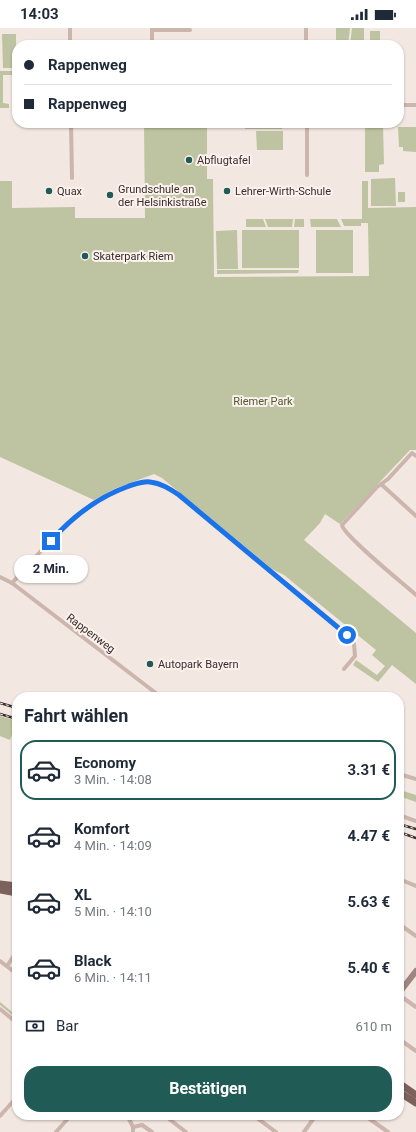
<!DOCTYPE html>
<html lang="de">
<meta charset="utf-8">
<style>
:root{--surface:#fff;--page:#f6f6f7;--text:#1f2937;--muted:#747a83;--line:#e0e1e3;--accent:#205c55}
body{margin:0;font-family:Roboto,sans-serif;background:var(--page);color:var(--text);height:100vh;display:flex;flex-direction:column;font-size:15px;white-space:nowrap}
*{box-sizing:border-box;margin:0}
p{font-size:13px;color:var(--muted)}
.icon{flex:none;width:22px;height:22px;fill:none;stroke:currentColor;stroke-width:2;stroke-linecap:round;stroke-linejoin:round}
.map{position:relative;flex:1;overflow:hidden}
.sheet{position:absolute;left:12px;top:664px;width:392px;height:428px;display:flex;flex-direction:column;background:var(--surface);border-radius:16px;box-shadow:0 1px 3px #0004}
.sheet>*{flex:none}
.banner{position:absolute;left:12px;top:12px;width:392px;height:88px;border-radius:16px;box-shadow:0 1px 3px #0004;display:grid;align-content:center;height:88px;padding:0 12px;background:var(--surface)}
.end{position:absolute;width:18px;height:18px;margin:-9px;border:5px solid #1a73e8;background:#fff;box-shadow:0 0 0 2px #fff}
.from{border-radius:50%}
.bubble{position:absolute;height:28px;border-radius:14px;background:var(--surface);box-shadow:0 1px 3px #0004;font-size:13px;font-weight:700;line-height:28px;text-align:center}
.banner b{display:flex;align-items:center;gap:14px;height:38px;font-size:15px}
.banner b+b{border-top:1px solid var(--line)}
.banner i{width:10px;height:10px;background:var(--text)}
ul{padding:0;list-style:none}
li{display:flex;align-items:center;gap:12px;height:60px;margin:0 8px 6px;padding:0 4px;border:2px solid transparent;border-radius:16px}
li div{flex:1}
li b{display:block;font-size:15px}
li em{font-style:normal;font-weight:700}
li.on{border-color:var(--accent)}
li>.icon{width:36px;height:36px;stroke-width:1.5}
h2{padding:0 12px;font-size:18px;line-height:48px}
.pay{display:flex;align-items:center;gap:10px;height:44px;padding:0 12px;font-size:15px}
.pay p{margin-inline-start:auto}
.primary-button{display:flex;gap:8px;margin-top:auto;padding:8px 12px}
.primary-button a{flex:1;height:46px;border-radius:16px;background:var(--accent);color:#fff;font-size:16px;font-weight:700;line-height:46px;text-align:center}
.status{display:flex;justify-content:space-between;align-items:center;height:28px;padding:0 20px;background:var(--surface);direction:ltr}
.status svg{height:11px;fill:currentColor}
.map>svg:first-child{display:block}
</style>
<div class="status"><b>14:03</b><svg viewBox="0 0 49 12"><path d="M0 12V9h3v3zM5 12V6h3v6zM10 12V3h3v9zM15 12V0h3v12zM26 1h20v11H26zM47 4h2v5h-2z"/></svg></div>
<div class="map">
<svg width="416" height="1104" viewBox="0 0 416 1104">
<rect width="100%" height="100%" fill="#f3e7e1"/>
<!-- green -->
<g fill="#bec3a1">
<path d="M 336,0 L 350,0 L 348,17 L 336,17 Z"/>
<path d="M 352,0 L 364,0 L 364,17 L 350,17 Z"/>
<rect x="370" y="3" width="10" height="14"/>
<path d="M 2,6 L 16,6 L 16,37 L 17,40 L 3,40 Z"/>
<path d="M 246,12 L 246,17 L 143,17 L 143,14 L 152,13 Z"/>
<rect x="249" y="13" width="29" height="4"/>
<path d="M 0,43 L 17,43 L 17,47 L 3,47 L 3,75 L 9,76 L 9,80 L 0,80 Z"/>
<path d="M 144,95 L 207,95 L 207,151 L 213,151 L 214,249 L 369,248 L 368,195 L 361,195 L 361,198 L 344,198 L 341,191 L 362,191 L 362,153 L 368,153 L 368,180 L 416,179 L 416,422 L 410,422 L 340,496 L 325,486 L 320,495 L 304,512 L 416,605 L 416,656 L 392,637 L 378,654 L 353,637 L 356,632 L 377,647 L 385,638 L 372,627 L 376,622 L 284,547 L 272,541 L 162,450 L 154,446 L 114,461 L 94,472 L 0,429 L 0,153 L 12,153 L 12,180 L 75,179 L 75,190 L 145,190 Z"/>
<rect x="245" y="95" width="37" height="6"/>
<path d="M 365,98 L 383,98 L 384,136 L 379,137 L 379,144 L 365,144 Z"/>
<path d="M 398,99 L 416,99 L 416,124 L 403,123 L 403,119 L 399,119 Z"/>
<path d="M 256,103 L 283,103 L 283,122 L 257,122 Z"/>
<path d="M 395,150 L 396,178 L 371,178 L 371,151 Z"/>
<rect x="398" y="164" width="7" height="10"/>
<path d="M 246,191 L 263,191 L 266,199 L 246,199 Z"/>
<path d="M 265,191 L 293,191 L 292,199 L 268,199 Z"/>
<path d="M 295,191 L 304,191 L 304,199 L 294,199 Z"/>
<path d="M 310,191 L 337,191 L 341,199 L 311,199 Z"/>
<path d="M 237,202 L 238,241 L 217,241 L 216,203 Z"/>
<rect x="242" y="202" width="57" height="38"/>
<rect x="316" y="202" width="37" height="43"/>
<path d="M 217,242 L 299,242 L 298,245 L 217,246 Z"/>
<path d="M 0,688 L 17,693 L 10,712 L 0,708 Z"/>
<path d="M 400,762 L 416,767 L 416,774 L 399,768 Z"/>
<path d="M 0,974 L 17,988 L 17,991 L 0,977 Z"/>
</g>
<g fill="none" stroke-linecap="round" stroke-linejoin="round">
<!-- street -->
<g stroke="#ccb5ac" stroke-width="4">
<path d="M 70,0 L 70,17"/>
<path d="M 152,0 L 152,12"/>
<path d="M 306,0 L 306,17"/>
<path d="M 152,2 L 190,2"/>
<path d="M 399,77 L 416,77"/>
<path d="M 14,81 L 17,81"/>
<path d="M 71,95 L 72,150"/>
<path d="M 307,95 L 307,147"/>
<path d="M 416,428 L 412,425 L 388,451 L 377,459 L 342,497 C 343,507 405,557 416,567"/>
<path d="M 381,456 L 416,488"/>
<path d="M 0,549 L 12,555 L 161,669"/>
<path d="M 12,555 C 45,520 76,476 125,460 C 132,457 140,454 148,454 C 159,454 170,461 179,467 L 352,611 L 354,616 L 355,628 L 344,641"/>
<path d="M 399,746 L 416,751"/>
<path d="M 399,787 L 416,793"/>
<path d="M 399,851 L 416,858"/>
<path d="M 399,896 L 416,908"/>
<path d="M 0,933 L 17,946"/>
<path d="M 7,938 L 17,923"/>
<path d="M 399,967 L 416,979"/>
<path d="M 0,981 L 17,995"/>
<path d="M 399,1011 L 416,1023"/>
<path d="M 127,1087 L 133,1099 L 133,1104"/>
<path d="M 164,1087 L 186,1104"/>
<path d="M 253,1087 L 276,1104"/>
<path d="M 364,1087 L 388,1104"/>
<path d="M 0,1088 L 17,1069"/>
<path d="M 130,1091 L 137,1087"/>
<path d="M 133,1099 L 142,1097 L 152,1104"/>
<path d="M 56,1104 L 71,1087"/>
<path d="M 304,1104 L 316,1087"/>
</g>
<!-- secondary -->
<path stroke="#a0847e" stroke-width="6" d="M 399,965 L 416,943"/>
<!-- primary -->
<g stroke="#7c615d" stroke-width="7">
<path d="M 0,856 L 17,858"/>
<path d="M 0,862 L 17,865"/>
<path d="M 399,1055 L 416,1067"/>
<path d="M 399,1064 L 416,1075"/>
</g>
<!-- rail casing -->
<g stroke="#3a2d2b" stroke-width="2.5">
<g id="rail">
<path d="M 0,675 L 17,680"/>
<path d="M 0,686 L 17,691"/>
<path d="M 399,796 L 416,801"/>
<path d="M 399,804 L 416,810"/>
</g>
</g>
<!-- rail -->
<use href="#rail" stroke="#fbf2ee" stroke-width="1" stroke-dasharray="3" stroke-linecap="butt"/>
</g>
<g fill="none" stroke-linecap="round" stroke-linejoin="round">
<!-- route -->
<path stroke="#1a73e8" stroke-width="5" d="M 51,513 C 73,488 98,469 129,458 C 136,456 143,453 150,454 C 161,455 170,461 179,467 L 347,607"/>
</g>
<!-- markers -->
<g fill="#205c55" stroke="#fbf2ee" stroke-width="1.5">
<circle cx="189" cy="132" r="4"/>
<circle cx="49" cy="163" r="4"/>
<circle cx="227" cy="163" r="4"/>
<circle cx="110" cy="167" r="4"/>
<circle cx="85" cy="228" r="4"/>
<circle cx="150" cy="636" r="4"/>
</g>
<g text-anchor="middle" stroke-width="4" stroke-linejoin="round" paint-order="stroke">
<!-- poi labels -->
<g font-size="11" fill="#3a2d2b" stroke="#fbf2ee" text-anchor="start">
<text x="197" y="136">Abflugtafel</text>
<text x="118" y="165">Grundschule an<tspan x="118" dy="13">der Helsinkistraße</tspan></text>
<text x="57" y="167">Quax</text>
<text x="235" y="167">Lehrer-Wirth-Schule</text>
<text x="93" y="232">Skaterpark Riem</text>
<text x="158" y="640">Autopark Bayern</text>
</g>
<!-- park labels -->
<g font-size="11" fill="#51592f" stroke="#fbf2ee">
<text x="263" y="377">Riemer Park</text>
</g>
<!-- street labels -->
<g font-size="11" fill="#3a2d2b" stroke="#fbf2ee">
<text transform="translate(91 605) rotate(37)" y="4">Rappenweg</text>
</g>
</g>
</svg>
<i class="end from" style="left:347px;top:607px"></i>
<i class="end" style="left:51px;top:513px"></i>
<div class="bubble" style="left:14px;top:527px;width:74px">2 Min.</div>
<div class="banner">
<b><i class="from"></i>Rappenweg</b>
<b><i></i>Rappenweg</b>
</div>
<section class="sheet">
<h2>Fahrt wählen</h2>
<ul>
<li class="on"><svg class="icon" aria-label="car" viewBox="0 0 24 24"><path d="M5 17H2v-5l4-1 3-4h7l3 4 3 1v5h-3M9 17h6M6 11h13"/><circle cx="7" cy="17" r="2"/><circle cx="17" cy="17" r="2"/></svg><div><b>Economy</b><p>3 Min. · 14:08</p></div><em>3.31 €</em></li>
<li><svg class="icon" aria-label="car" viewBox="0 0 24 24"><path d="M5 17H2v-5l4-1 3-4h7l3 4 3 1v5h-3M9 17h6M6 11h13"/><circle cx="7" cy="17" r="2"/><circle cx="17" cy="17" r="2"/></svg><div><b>Komfort</b><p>4 Min. · 14:09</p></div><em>4.47 €</em></li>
<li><svg class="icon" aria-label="car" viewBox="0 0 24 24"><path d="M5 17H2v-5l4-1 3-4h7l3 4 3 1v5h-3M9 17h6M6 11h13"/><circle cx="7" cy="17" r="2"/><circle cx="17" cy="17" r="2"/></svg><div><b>XL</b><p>5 Min. · 14:10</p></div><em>5.63 €</em></li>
<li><svg class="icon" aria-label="car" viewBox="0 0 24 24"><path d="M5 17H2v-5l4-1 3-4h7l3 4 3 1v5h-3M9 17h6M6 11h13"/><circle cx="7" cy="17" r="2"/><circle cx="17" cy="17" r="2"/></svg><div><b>Black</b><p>6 Min. · 14:11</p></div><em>5.40 €</em></li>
</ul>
<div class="pay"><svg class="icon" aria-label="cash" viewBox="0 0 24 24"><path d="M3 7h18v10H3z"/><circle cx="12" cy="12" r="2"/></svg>Bar<p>610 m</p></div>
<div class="primary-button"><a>Bestätigen</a></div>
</section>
</div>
